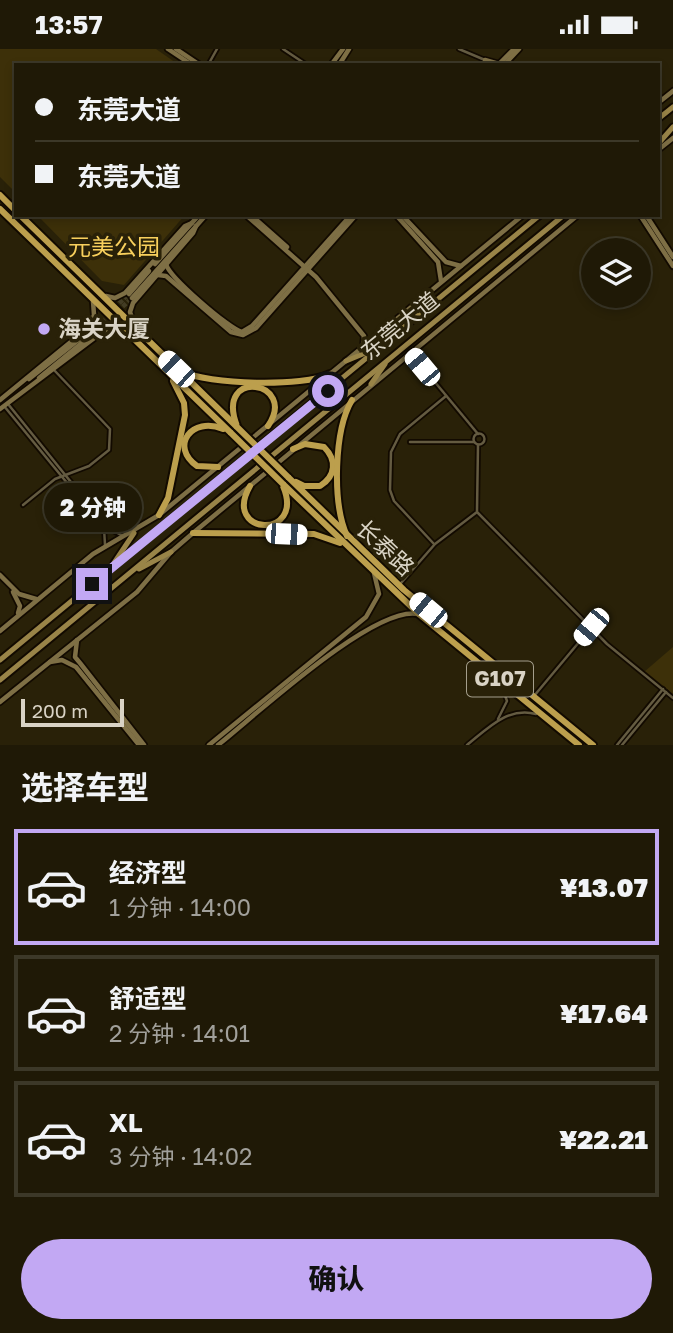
<!DOCTYPE html>
<html lang="zh">
<meta charset="utf-8">
<style>
:root{--surface:#1f1906;--page:#272210;--text:#f1f3f6;--muted:#a1a09b;--line:#3c3828;--accent:#c2a8f3}
body{margin:0;font-family:"Golos Text","Noto Sans SC",sans-serif;background:var(--page);color:var(--text);height:100vh;display:flex;flex-direction:column;font-size:26px;white-space:nowrap}
*{box-sizing:border-box;margin:0}
p{font-size:23px;color:var(--muted)}
.icon{flex:none;width:38px;height:38px;fill:none;stroke:currentColor;stroke-width:2;stroke-linecap:round;stroke-linejoin:round}
.map{position:relative;height:696px;overflow:hidden}
.details{display:flex;flex-direction:column;background:var(--surface);flex:1}
.details>*{flex:none}
.banner{position:absolute;left:14px;top:14px;width:646px;height:154px;border-radius:0px;box-shadow:0 4px 10px #0003,0 0 0 2px var(--line);display:grid;align-content:center;height:154px;padding:0 21px;background:var(--surface)}
.buttons{position:absolute;left:581px;top:189px;display:grid;gap:14px}
.buttons a{display:grid;place-items:center;width:70px;height:70px;border-radius:50%;background:var(--surface);box-shadow:0 4px 10px #0003,0 0 0 2px var(--line);font-size:35px}
.scale{position:absolute;left:21px;bottom:18px;width:103px;box-sizing:border-box;padding-left:7px;border:4px solid #d9d3c5;border-top:0;font-size:19px;line-height:24px;white-space:nowrap;color:#d9d3c5;-webkit-text-stroke:5px #292108;paint-order:stroke}
.end{position:absolute;width:32px;height:32px;margin:-16px;border:9px solid #c2a8f3;background:#111;box-shadow:0 0 0 4px #111}
.from{border-radius:50%}
.bubble{position:absolute;height:49px;border-radius:24px;background:var(--surface);box-shadow:0 4px 10px #0003,0 0 0 2px var(--line);font-size:23px;font-weight:800;line-height:49px;text-align:center}
.car{position:absolute;width:21px;height:42px;margin:-21px -10px;border-radius:9px;box-shadow:0 0 5px 2px #0007;background:linear-gradient(#fff 24%,#345 0 40%,#fff 0 76%,#345 0 86%,#fff 0)}
.banner b{display:flex;align-items:center;gap:24px;height:66px;font-size:26px}
.banner b+b{border-top:2px solid var(--line)}
.banner i{width:18px;height:18px;background:var(--text)}
ul{padding:0;list-style:none}
li{display:flex;align-items:center;gap:21px;height:116px;margin:0 14px 10px;padding:0 7px;border:4px solid var(--line);border-radius:0px}
li div{flex:1}
li b{display:block;font-size:26px}
li em{font-style:normal;font-weight:800}
li.active{border-color:var(--accent)}
li>.icon{width:63px;height:63px;stroke-width:1.5}
h2{padding:0 21px;font-size:32px;line-height:84px}
.cta{display:flex;gap:14px;margin-top:auto;padding:14px 21px}
.cta a{flex:1;height:80px;border-radius:42px;background:var(--accent);color:#111;font-size:28px;font-weight:800;line-height:80px;text-align:center}
.status{display:flex;justify-content:space-between;align-items:center;height:49px;padding:0 35px;background:var(--surface);direction:ltr}
.status svg{height:19px;fill:currentColor}
.map>svg:first-child{display:block}
</style>
<div class="status"><b>13:57</b><svg viewBox="0 0 49 12"><path d="M0 12V9h3v3zM5 12V6h3v6zM10 12V3h3v9zM15 12V0h3v12zM26 1h20v11H26zM47 4h2v5h-2z"/></svg></div>
<div class="map">
<svg width="673" height="696" viewBox="0 0 673 696">
<rect width="100%" height="100%" fill="#292108"/>
<!-- green -->
<g fill="#3d3009">
<path d="M 0,0 L 156,0 L 179,16 L 16,16 L 16,144 L 0,128 Z"/>
<path d="M 37,166 L 185,166 L 124,236 L 102,232 Z"/>
<path d="M 673,598 L 673,646 L 644,623 Z"/>
</g>
<g fill="none" stroke-linecap="round" stroke-linejoin="round">
<!-- secondary-tunnel -->
<g stroke="#433c24" stroke-width="4.5" stroke-dasharray="4.5 2" stroke-linecap="butt">
<path d="M 91,281 L 129,245"/>
<path d="M 94,284 L 132,249"/>
</g>
<!-- street casing -->
<g stroke="#120a00" stroke-width="6">
<g id="street">
<path d="M 283,0 L 307,16"/>
<path d="M 459,0 L 485,11"/>
<path d="M 208,16 L 217,0"/>
<path d="M 410,303 L 478,385"/>
<path d="M 8,355 L 108,479 L 121,486"/>
<path d="M 4,357 L 104,479 L 105,496"/>
<circle cx="479" cy="390" r="5.5"/>
<path d="M 410,393 L 474,393"/>
<path d="M 23,456 L 55,430 L 89,417 L 109,401 L 110,380 L 54,321"/>
<path d="M 477,462 L 478,396"/>
<path d="M 434,495 L 394,452 L 390,441 L 391,403 L 400,385 L 446,347"/>
<path d="M 401,534 L 435,495 L 477,463 L 607,595 L 673,649"/>
<path d="M 534,647 L 590,580"/>
<path d="M 498,670 L 507,652 L 501,635"/>
<path d="M 467,696 C 487,680 508,657 536,665"/>
<path d="M 617,696 L 663,640"/>
<path d="M 622,696 L 666,643"/>
</g>
</g>
<!-- secondary casing -->
<g stroke="#120a00" stroke-width="8">
<g id="secondary">
<path d="M 168,0 L 192,16"/>
<path d="M 176,0 L 200,16"/>
<path d="M 485,11 L 499,15"/>
<path d="M 331,16 L 343,0"/>
<path d="M 339,16 L 349,0"/>
<path d="M 498,16 L 514,0"/>
<path d="M 504,16 L 519,0"/>
<path d="M 658,54 L 673,42"/>
<path d="M 658,101 L 673,89"/>
<path d="M 246,166 L 316,228 L 364,287 L 363,299"/>
<path d="M 251,166 L 287,198"/>
<path d="M 396,166 L 438,213 L 441,232"/>
<path d="M 402,166 L 446,213 L 461,217"/>
<path d="M 640,166 L 673,217"/>
<path d="M 646,166 L 673,208"/>
<path d="M 155,215 L 199,166"/>
<path d="M 166,215 C 169,228 229,280 242,283 L 252,277 L 351,166"/>
<path d="M 158,226 L 166,227 L 231,283 L 243,286 L 256,279 L 356,166"/>
<path d="M 129,245 L 149,222"/>
<path d="M 106,247 L 115,249 L 125,244 L 185,177 L 192,174"/>
<path d="M 132,249 L 206,166"/>
<path d="M 134,275 L 130,263 L 133,254 L 193,184 L 196,177"/>
<path d="M 39,329 L 94,284"/>
<path d="M 29,330 L 91,281"/>
<path d="M 0,351 L 89,278 L 94,266 L 93,252"/>
<path d="M 0,360 L 101,284 L 114,282 L 130,287"/>
<path d="M 0,526 L 19,545 L 36,550"/>
<path d="M 13,543 L 20,557 L 18,564"/>
<path d="M 0,582 L 93,505 L 159,466 L 523,166"/>
<path d="M 77,591 L 75,608 L 80,614 L 144,696"/>
<path d="M 50,613 L 62,611 L 76,618 L 139,696"/>
<path d="M 0,653 L 137,543 L 171,503 L 193,484 L 578,166"/>
<path d="M 209,696 L 366,568 L 379,545 L 374,524"/>
<path d="M 218,696 C 256,666 374,556 418,565"/>
</g>
</g>
<!-- primary casing -->
<g stroke="#120a00" stroke-width="9">
<g id="primary">
<path d="M 658,70 L 673,58"/>
<path d="M 658,95 L 673,78"/>
<path d="M 346,312 L 375,300"/>
<path d="M 371,335 L 385,315"/>
<path d="M 114,514 L 134,484"/>
<path d="M 139,520 L 171,503"/>
<path d="M 0,611 L 540,166"/>
<path d="M 0,631 L 564,166"/>
</g>
</g>
<!-- highway casing -->
<g stroke="#120a00" stroke-width="10">
<g id="highway">
<path d="M 0,146 L 16,162"/>
<path d="M 0,160 L 231,384"/>
<path d="M 20,166 L 237,378"/>
<path d="M 181,322 C 208,336 304,338 330,325"/>
<path d="M 237,377 C 214,318 299,332 268,377"/>
<path d="M 293,400 L 305,395 L 324,398 C 337,411 336,427 320,437 L 304,437 L 296,433"/>
<path d="M 218,418 L 197,417 C 169,397 192,367 223,380"/>
<path d="M 288,428 L 404,541 L 593,696"/>
<path d="M 283,435 L 420,566 L 579,696"/>
<path d="M 250,437 C 221,487 306,491 283,437"/>
<path d="M 159,466 L 168,449 L 185,366 L 184,354 L 173,332"/>
<path d="M 193,484 L 314,485 L 340,494"/>
<path d="M 347,487 C 332,454 334,381 352,351"/>
</g>
</g>
<!-- street -->
<use href="#street" stroke="#645b41" stroke-width="2.5"/>
<!-- secondary -->
<use href="#secondary" stroke="#7e6f45" stroke-width="4.5"/>
<!-- primary -->
<use href="#primary" stroke="#998448" stroke-width="5"/>
<!-- highway -->
<use href="#highway" stroke="#bc9f4d" stroke-width="6"/>
<!-- highway-bridge casing -->
<g stroke="#120a00" stroke-width="10" stroke-linecap="butt">
<g id="highway-bridge">
<path d="M 237,378 L 288,428"/>
<path d="M 231,384 L 283,435"/>
</g>
</g>
<!-- highway-bridge -->
<use href="#highway-bridge" stroke="#bc9f4d" stroke-width="6"/>
</g>
<g fill="none" stroke-linecap="round" stroke-linejoin="round">
<!-- route -->
<path stroke="#c2a8f3" stroke-width="9" d="M 92,535 L 328,342"/>
</g>
<!-- markers -->
<circle fill="#c2a8f3" stroke="#292108" stroke-width="2.5" cx="44" cy="280" r="7"/>
<g text-anchor="middle" stroke-width="7" stroke-linejoin="round" paint-order="stroke">
<!-- shield labels -->
<rect fill="#292108" stroke="#a49e8c" stroke-width="2" x="467" y="612.5" width="66" height="35" rx="5"/>
<g font-size="21" font-weight="bold" fill="#d9d3c5">
<text x="500" y="637">G107</text>
</g>
<!-- park labels -->
<g font-size="23" fill="#f8d05d" stroke="#292108">
<text x="114" y="206">元美公园</text>
</g>
<!-- street labels -->
<g font-size="23" fill="#d9d3c5" stroke="#292108">
<text transform="translate(400 277) rotate(-39)" y="8">东莞大道</text>
<text transform="translate(385 499) rotate(43)" y="8">长泰路</text>
</g>
<!-- poi labels -->
<g font-size="23" font-weight="bold" fill="#d9d3c5" stroke="#292108" text-anchor="start">
<text x="58" y="288">海关大厦</text>
</g>
</g>
</svg>
<div class="buttons">
<a><svg class="icon" aria-label="layers" viewBox="0 0 24 24"><path d="M12 4l9 5-9 5-9-5zM3 14l9 5 9-5"/></svg></a>
</div>
<div class="scale">200 m</div>
<i class="end from" style="left:328px;top:342px"></i>
<i class="end" style="left:92px;top:535px"></i>
<div class="bubble" style="left:44px;top:434px;width:98px">2 分钟</div>
<i class="car" style="left:422px;top:318px;rotate:320deg"></i>
<i class="car" style="left:176px;top:320px;rotate:314deg"></i>
<i class="car" style="left:286px;top:485px;rotate:92deg"></i>
<i class="car" style="left:428px;top:561px;rotate:310deg"></i>
<i class="car" style="left:591px;top:578px;rotate:220deg"></i>
<div class="banner">
<b><i class="from"></i>东莞大道</b>
<b><i></i>东莞大道</b>
</div>
</div>
<section class="details">
<h2>选择车型</h2>
<ul>
<li class="active"><svg class="icon" aria-label="car" viewBox="0 0 24 24"><path d="M5 17H2v-5l4-1 3-4h7l3 4 3 1v5h-3M9 17h6M6 11h13"/><circle cx="7" cy="17" r="2"/><circle cx="17" cy="17" r="2"/></svg><div><b>经济型</b><p>1 分钟 · 14:00</p></div><em>¥13.07</em></li>
<li><svg class="icon" aria-label="car" viewBox="0 0 24 24"><path d="M5 17H2v-5l4-1 3-4h7l3 4 3 1v5h-3M9 17h6M6 11h13"/><circle cx="7" cy="17" r="2"/><circle cx="17" cy="17" r="2"/></svg><div><b>舒适型</b><p>2 分钟 · 14:01</p></div><em>¥17.64</em></li>
<li><svg class="icon" aria-label="car" viewBox="0 0 24 24"><path d="M5 17H2v-5l4-1 3-4h7l3 4 3 1v5h-3M9 17h6M6 11h13"/><circle cx="7" cy="17" r="2"/><circle cx="17" cy="17" r="2"/></svg><div><b>XL</b><p>3 分钟 · 14:02</p></div><em>¥22.21</em></li>
</ul>
<div class="cta"><a>确认</a></div>
</section>
